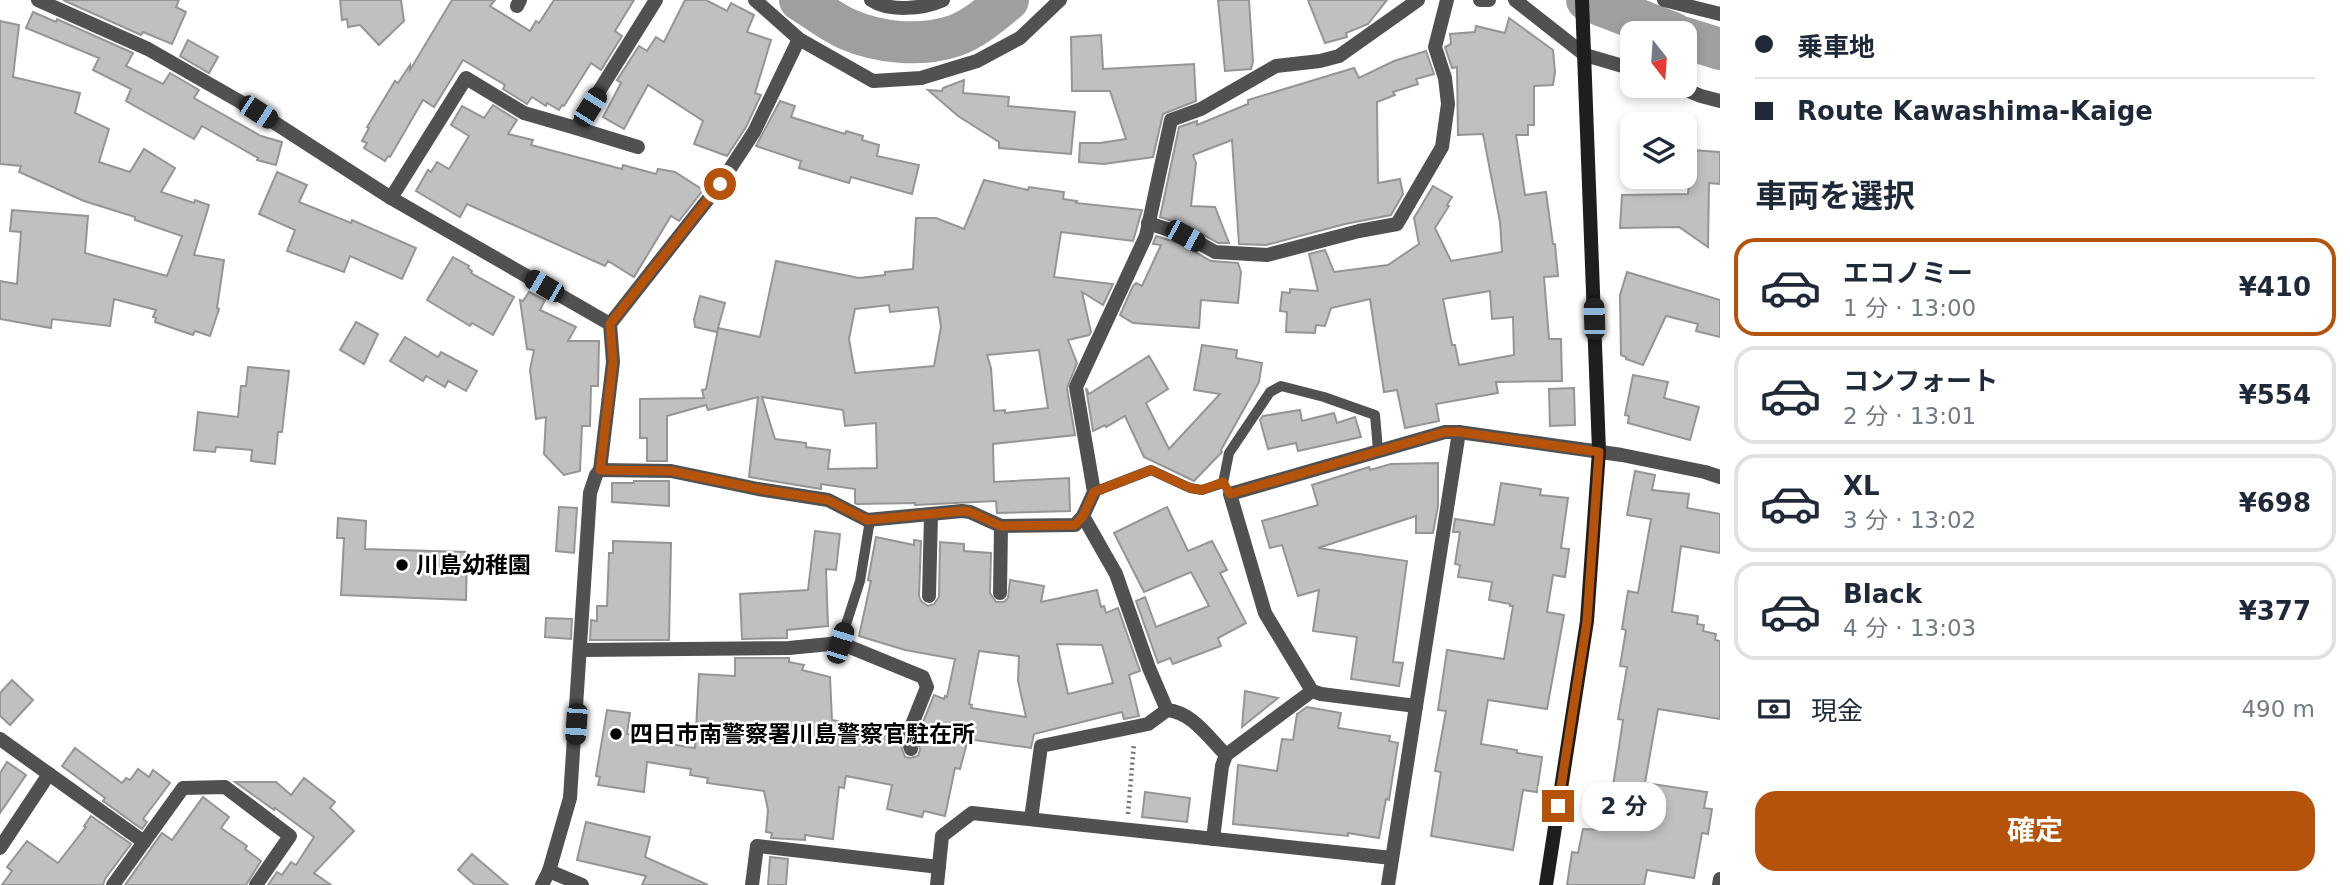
<!DOCTYPE html>
<html lang="ja">
<meta charset="utf-8">
<style>
:root{--surface:#fff;--page:#f6f6f7;--text:#1f2937;--muted:#747a83;--line:#e0e1e3;--accent:#b45309}
body{margin:0;font-family:"DejaVu Sans","Noto Sans JP",sans-serif;background:var(--page);color:var(--text);height:100vh;display:flex;flex-direction:column;font-size:26px;white-space:nowrap}
*{box-sizing:border-box;margin:0}
p{font-size:23px;color:var(--muted)}
.icon{flex:none;width:38px;height:38px;fill:none;stroke:currentColor;stroke-width:2;stroke-linecap:round;stroke-linejoin:round}
.map{position:relative;flex:1;overflow:hidden}
.drawer{display:flex;flex-direction:column;background:var(--surface);width:630px}
.drawer>*{flex:none}
.guide{display:grid;align-content:center;height:154px;padding:0 35px;background:var(--surface)}
.needle{width:46px;rotate:163deg}
.fabs{position:absolute;left:1620px;top:21px;display:grid;gap:14px}
.fabs a{display:grid;place-items:center;width:77px;height:77px;border-radius:14px;background:var(--surface);box-shadow:0 4px 10px #0003;font-size:35px}
.end{position:absolute;width:32px;height:32px;margin:-16px;border:9px solid #b45309;background:#fff;box-shadow:0 0 0 4px #fff}
.from{border-radius:50%}
.bubble{position:absolute;height:49px;border-radius:21px;background:var(--surface);box-shadow:0 4px 10px #0003;font-size:23px;font-weight:700;line-height:49px;text-align:center}
.car{position:absolute;width:21px;height:42px;margin:-21px -10px;border-radius:9px;box-shadow:0 0 5px 2px #0007;background:linear-gradient(#222 24%,#8ab4d8 0 40%,#222 0 76%,#8ab4d8 0 86%,#222 0)}
.guide b{display:flex;align-items:center;gap:24px;height:66px;font-size:26px}
.guide b+b{border-top:2px solid var(--line)}
.guide i{width:18px;height:18px;background:var(--text)}
ul{padding:0;list-style:none}
li{display:flex;align-items:center;gap:21px;height:98px;margin:0 14px 10px;padding:0 21px;border:4px solid var(--line);border-radius:21px}
li div{flex:1}
li b{display:block;font-size:26px}
li em{font-style:normal;font-weight:700}
li.selected{border-color:var(--accent)}
li>.icon{width:63px;height:63px;stroke-width:1.5}
h2{padding:0 35px;font-size:32px;line-height:84px}
.pay{display:flex;align-items:center;gap:18px;height:77px;padding:0 35px;font-size:26px}
.pay p{margin-inline-start:auto}
.button{display:flex;gap:14px;margin-top:auto;padding:14px 35px}
.button a{flex:1;height:80px;border-radius:21px;background:var(--accent);color:#fff;font-size:28px;font-weight:700;line-height:80px;text-align:center}
main{display:flex;flex:1;min-height:0}
.map>svg:first-child{display:block}
</style>
<main>
<div class="map">
<svg width="1720" height="885" viewBox="0 0 1720 885">
<rect width="100%" height="100%" fill="#fff"/>
<g fill="none" stroke-linecap="round" stroke-linejoin="round">
<!-- river -->
<g stroke="#9f9f9f" stroke-width="42">
<path d="M 800,0 C 815,9 831,22 847,29 C 879,43 920,47 954,36 C 974,29 992,13 1008,0"/>
<path d="M 1587,0 L 1673,33"/>
<path d="M 1685,38 L 1720,49"/>
</g>
</g>
<!-- building -->
<g fill="#c0c0c0" stroke="#959595" stroke-width="2" fill-rule="evenodd">
<path d="M 63,0 L 179,0 L 176,7 L 186,12 L 172,44 L 143,32 L 141,35 Z"/>
<path d="M 340,0 L 401,0 L 404,21 L 379,45 L 360,25 L 348,27 L 347,19 L 342,20 Z"/>
<path d="M 452,0 L 495,0 L 490,6 L 530,31 L 536,21 L 539,23 L 554,0 L 634,0 L 615,31 L 622,36 L 601,70 L 591,63 L 564,106 L 562,105 L 559,110 L 547,103 L 546,106 L 532,97 L 527,104 L 503,89 L 505,85 L 463,60 L 434,107 L 423,100 L 390,157 L 388,156 L 385,161 L 364,148 L 367,143 L 362,141 L 369,128 L 367,127 L 395,81 L 398,83 L 410,65 L 410,70 Z"/>
<path d="M 685,0 L 706,0 L 727,11 L 731,3 L 754,15 L 747,32 L 771,40 L 755,93 L 761,95 L 746,127 L 727,156 L 694,144 L 703,121 L 648,85 L 624,129 L 603,117 L 621,83 L 617,80 L 639,46 L 647,51 L 656,37 L 664,42 Z"/>
<path d="M 1218,0 L 1249,0 L 1253,61 L 1251,69 L 1225,71 Z"/>
<path d="M 1308,0 L 1387,0 L 1368,24 L 1346,33 L 1347,37 L 1325,43 Z"/>
<path d="M 33,12 L 56,22 L 57,19 L 133,53 L 126,66 L 163,84 L 170,73 L 199,90 L 194,98 L 261,136 L 282,142 L 276,165 L 257,160 L 258,158 L 202,126 L 194,139 L 126,101 L 131,89 L 93,70 L 99,58 L 26,28 Z"/>
<path d="M 1509,18 L 1553,50 L 1555,72 L 1553,85 L 1534,86 L 1534,125 L 1528,125 L 1528,135 L 1516,135 L 1525,195 L 1546,192 L 1553,244 L 1555,244 L 1558,276 L 1544,277 L 1549,339 L 1561,339 L 1562,381 L 1496,382 L 1498,393 L 1436,404 L 1439,421 L 1405,428 L 1397,390 L 1384,392 L 1370,299 L 1331,308 L 1325,326 L 1316,325 L 1315,333 L 1286,332 L 1287,312 L 1280,311 L 1282,292 L 1290,293 L 1290,289 L 1318,291 L 1309,254 L 1325,250 L 1334,272 L 1388,265 L 1419,244 L 1414,218 L 1433,186 L 1452,197 L 1447,205 L 1449,206 L 1435,228 L 1451,261 L 1502,252 L 1500,222 L 1483,134 L 1458,135 L 1457,67 L 1452,68 L 1445,47 L 1451,44 L 1450,34 L 1475,32 L 1476,26 L 1505,33 ZM 1490,291 L 1492,319 L 1513,317 L 1514,355 L 1459,365 L 1455,345 L 1452,345 L 1443,299 Z"/>
<path d="M 0,21 L 19,25 L 13,77 L 80,93 L 75,113 L 109,129 L 99,162 L 130,172 L 144,149 L 175,168 L 161,192 L 194,203 L 195,200 L 209,205 L 194,255 L 224,260 L 217,308 L 219,309 L 210,336 L 195,331 L 193,335 L 155,322 L 156,318 L 153,317 L 156,310 L 114,299 L 110,326 L 52,319 L 51,328 L 0,319 L 0,281 L 17,284 L 21,232 L 10,231 L 12,210 L 88,216 L 85,253 L 167,276 L 182,236 L 135,220 L 135,217 L 84,201 L 19,172 L 21,166 L 0,164 Z"/>
<path d="M 1101,35 L 1103,69 L 1194,64 L 1196,101 L 1163,114 L 1153,157 L 1104,164 L 1079,162 L 1080,143 L 1100,143 L 1126,139 L 1110,91 L 1072,91 L 1071,37 Z"/>
<path d="M 188,40 L 218,57 L 209,73 L 180,56 Z"/>
<path d="M 1426,51 L 1434,74 L 1416,79 L 1418,84 L 1393,92 L 1395,95 L 1377,102 L 1378,183 L 1400,179 L 1403,194 L 1391,215 L 1345,224 L 1266,245 L 1239,244 L 1232,140 L 1193,155 L 1196,163 L 1191,206 L 1215,207 L 1229,243 L 1218,243 L 1190,227 L 1160,217 L 1179,127 L 1197,121 L 1197,125 L 1248,104 L 1248,100 L 1354,68 L 1359,78 L 1394,61 Z"/>
<path d="M 964,80 L 963,93 L 1009,97 L 1008,106 L 1075,112 L 1071,154 L 999,148 L 999,142 L 958,116 L 928,90 L 942,91 L 943,88 Z"/>
<path d="M 780,101 L 795,106 L 791,117 L 845,134 L 846,131 L 863,136 L 862,140 L 879,145 L 877,156 L 919,165 L 912,194 L 851,177 L 849,183 L 799,168 L 801,161 L 756,146 Z"/>
<path d="M 493,105 L 517,120 L 508,134 L 533,140 L 531,145 L 622,169 L 623,165 L 656,174 L 658,169 L 675,172 L 703,190 L 679,221 L 671,216 L 634,277 L 608,261 L 605,266 L 467,204 L 460,217 L 416,191 L 428,170 L 431,172 L 437,162 L 449,169 L 469,136 L 451,125 L 462,106 L 484,118 Z"/>
<path d="M 1692,150 L 1720,152 L 1720,184 L 1709,183 L 1708,247 L 1679,227 L 1620,228 L 1622,195 L 1688,194 Z"/>
<path d="M 277,172 L 307,185 L 299,202 L 351,223 L 352,220 L 416,248 L 402,279 L 350,256 L 344,272 L 287,251 L 295,230 L 259,214 Z"/>
<path d="M 984,180 L 1028,190 L 1029,187 L 1064,192 L 1063,199 L 1077,201 L 1076,203 L 1142,210 L 1133,241 L 1061,232 L 1054,277 L 1113,284 L 1103,305 L 1082,292 L 1091,332 L 1089,335 L 1068,340 L 1077,363 L 1067,388 L 1075,435 L 993,444 L 994,482 L 1069,478 L 1070,511 L 997,513 L 996,501 L 915,505 L 915,503 L 857,504 L 855,503 L 855,489 L 821,484 L 821,489 L 749,477 L 758,397 L 708,410 L 706,405 L 667,416 L 667,461 L 647,461 L 647,438 L 640,438 L 640,399 L 704,398 L 702,390 L 706,389 L 718,329 L 717,332 L 695,327 L 694,319 L 700,296 L 725,303 L 718,328 L 760,337 L 776,261 L 859,278 L 885,275 L 885,272 L 913,269 L 916,218 L 936,218 L 964,229 ZM 889,305 L 890,312 L 938,307 L 941,327 L 934,366 L 855,373 L 849,339 L 855,309 ZM 1039,350 L 1048,408 L 1005,413 L 1005,410 L 994,411 L 991,368 L 987,355 ZM 762,397 L 843,410 L 845,426 L 876,423 L 877,468 L 828,469 L 830,450 L 806,447 L 806,443 L 775,439 Z"/>
<path d="M 1156,236 L 1181,244 L 1211,261 L 1238,263 L 1241,272 L 1238,303 L 1201,300 L 1199,328 L 1133,323 L 1120,315 L 1133,286 L 1136,283 L 1142,286 L 1161,245 L 1153,244 Z"/>
<path d="M 453,257 L 469,266 L 468,268 L 472,271 L 471,273 L 514,297 L 493,335 L 472,323 L 470,326 L 427,300 Z"/>
<path d="M 1627,272 L 1720,300 L 1720,337 L 1696,331 L 1698,324 L 1666,316 L 1643,365 L 1626,359 L 1626,357 L 1621,355 L 1620,295 Z"/>
<path d="M 529,292 L 545,300 L 540,310 L 576,327 L 568,341 L 599,341 L 598,386 L 591,386 L 590,426 L 582,426 L 580,471 L 564,475 L 544,454 L 546,417 L 536,419 L 530,370 L 534,350 L 527,349 L 520,300 L 523,301 Z"/>
<path d="M 356,322 L 378,334 L 364,364 L 340,350 Z"/>
<path d="M 405,337 L 438,357 L 441,352 L 477,371 L 466,391 L 448,381 L 445,387 L 426,376 L 423,381 L 390,361 Z"/>
<path d="M 1202,345 L 1237,350 L 1236,358 L 1262,363 L 1259,382 L 1221,450 L 1222,452 L 1194,481 L 1144,457 L 1125,416 L 1106,427 L 1105,425 L 1093,431 L 1086,388 L 1089,394 L 1149,356 L 1168,389 L 1146,403 L 1169,449 L 1220,394 L 1194,390 Z"/>
<path d="M 248,367 L 289,371 L 282,432 L 278,432 L 275,464 L 251,461 L 252,450 L 216,447 L 215,452 L 194,450 L 198,412 L 238,417 L 241,386 L 246,386 Z"/>
<path d="M 1633,375 L 1668,382 L 1664,398 L 1699,407 L 1690,440 L 1628,423 L 1629,416 L 1625,415 Z"/>
<path d="M 1574,388 L 1575,425 L 1550,426 L 1549,389 Z"/>
<path d="M 1300,410 L 1302,421 L 1334,413 L 1337,423 L 1355,417 L 1361,437 L 1298,451 L 1296,443 L 1268,449 L 1260,420 L 1263,416 Z"/>
<path d="M 1438,463 L 1438,506 L 1433,533 L 1416,533 L 1416,516 L 1318,548 L 1407,561 L 1393,662 L 1403,663 L 1399,686 L 1351,679 L 1357,637 L 1313,631 L 1319,590 L 1298,596 L 1282,545 L 1270,548 L 1262,521 L 1318,505 L 1312,485 L 1369,467 L 1370,470 L 1391,464 Z"/>
<path d="M 1635,471 L 1655,475 L 1652,490 L 1689,494 L 1687,508 L 1720,514 L 1720,553 L 1681,546 L 1672,612 L 1698,616 L 1697,624 L 1704,625 L 1703,631 L 1716,634 L 1715,640 L 1720,641 L 1720,719 L 1658,709 L 1645,783 L 1707,792 L 1704,808 L 1712,809 L 1708,834 L 1702,833 L 1694,878 L 1647,870 L 1644,885 L 1567,885 L 1572,852 L 1578,853 L 1583,829 L 1606,830 L 1617,760 L 1623,720 L 1618,719 L 1627,667 L 1620,666 L 1626,630 L 1622,629 L 1628,591 L 1638,593 L 1651,519 L 1627,515 Z"/>
<path d="M 634,481 L 669,481 L 669,506 L 612,502 L 612,483 L 634,483 Z"/>
<path d="M 1501,483 L 1541,489 L 1540,495 L 1568,498 L 1561,548 L 1569,549 L 1565,577 L 1553,575 L 1547,612 L 1564,615 L 1547,709 L 1488,700 L 1481,744 L 1517,750 L 1517,753 L 1542,757 L 1537,792 L 1523,790 L 1513,850 L 1431,836 L 1441,772 L 1435,771 L 1446,711 L 1438,710 L 1447,650 L 1504,659 L 1513,606 L 1510,606 L 1510,604 L 1489,600 L 1492,582 L 1458,577 L 1460,565 L 1455,564 L 1460,532 L 1453,532 L 1455,519 L 1494,525 Z"/>
<path d="M 559,507 L 577,508 L 574,553 L 556,551 Z"/>
<path d="M 1167,507 L 1188,551 L 1212,541 L 1227,570 L 1220,573 L 1246,623 L 1218,638 L 1221,646 L 1173,664 L 1170,658 L 1158,663 L 1136,601 L 1145,597 L 1156,627 L 1209,606 L 1191,572 L 1144,592 L 1114,533 Z"/>
<path d="M 338,518 L 366,521 L 365,549 L 467,552 L 466,600 L 341,595 L 344,538 L 337,538 Z"/>
<path d="M 815,531 L 840,534 L 836,570 L 826,569 L 828,626 L 787,630 L 787,638 L 742,639 L 740,594 L 808,590 Z"/>
<path d="M 876,537 L 914,545 L 914,540 L 921,541 L 919,596 L 921,601 L 928,606 L 934,604 L 939,597 L 940,542 L 964,544 L 964,551 L 991,553 L 990,593 L 996,602 L 1004,602 L 1008,598 L 1010,580 L 1044,586 L 1041,602 L 1097,590 L 1101,607 L 1104,606 L 1106,613 L 1118,608 L 1140,671 L 1129,675 L 1139,716 L 1124,719 L 1122,712 L 1034,734 L 1031,748 L 968,739 L 960,769 L 955,768 L 945,816 L 924,811 L 922,817 L 887,809 L 892,785 L 846,776 L 844,788 L 839,787 L 833,839 L 805,835 L 805,840 L 771,838 L 772,833 L 766,832 L 768,810 L 764,791 L 707,783 L 708,778 L 690,775 L 691,769 L 647,762 L 644,792 L 598,785 L 600,777 L 596,776 L 607,710 L 630,713 L 627,734 L 632,734 L 631,738 L 695,748 L 699,674 L 735,676 L 735,658 L 789,658 L 789,662 L 804,665 L 802,670 L 830,677 L 832,720 L 879,729 L 878,735 L 898,738 L 905,757 L 910,758 L 918,756 L 920,750 L 917,737 L 934,695 L 944,699 L 945,696 L 947,697 L 955,659 L 905,650 L 859,636 L 871,581 L 868,580 ZM 1057,644 L 1102,645 L 1113,683 L 1068,694 ZM 979,651 L 1019,656 L 1018,681 L 1026,717 L 971,708 L 972,705 L 969,704 Z"/>
<path d="M 613,541 L 671,543 L 669,640 L 590,640 L 591,620 L 597,621 L 597,606 L 607,606 L 609,553 L 613,553 Z"/>
<path d="M 546,618 L 572,619 L 571,639 L 545,637 Z"/>
<path d="M 12,680 L 33,700 L 10,725 L 0,716 L 0,693 Z"/>
<path d="M 1245,691 L 1278,698 L 1242,727 Z"/>
<path d="M 1307,707 L 1341,713 L 1338,728 L 1390,736 L 1389,741 L 1398,743 L 1389,800 L 1386,799 L 1379,838 L 1348,833 L 1348,836 L 1233,824 L 1238,765 L 1277,771 L 1282,739 L 1293,740 L 1297,714 Z"/>
<path d="M 75,748 L 122,783 L 126,778 L 130,780 L 138,769 L 149,777 L 153,770 L 170,783 L 143,819 L 147,822 L 142,829 L 103,801 L 105,798 L 62,766 Z"/>
<path d="M 7,762 L 26,775 L 0,813 L 0,773 Z"/>
<path d="M 304,778 L 335,802 L 330,808 L 354,831 L 314,873 L 331,885 L 268,885 L 277,872 L 282,875 L 291,862 L 296,865 L 314,837 L 275,808 L 274,810 L 235,782 L 276,782 L 291,795 Z"/>
<path d="M 1145,792 L 1190,798 L 1187,822 L 1142,817 Z"/>
<path d="M 203,797 L 229,817 L 221,828 L 247,846 L 245,849 L 261,861 L 246,885 L 125,885 L 162,833 L 172,840 Z"/>
<path d="M 91,816 L 131,844 L 105,879 L 103,885 L 2,885 L 12,871 L 7,867 L 27,841 L 58,863 L 86,827 L 84,826 Z"/>
<path d="M 586,822 L 650,837 L 645,857 L 708,885 L 642,885 L 646,876 L 577,860 Z"/>
<path d="M 472,854 L 508,885 L 475,885 L 458,870 Z"/>
<path d="M 770,857 L 788,859 L 786,885 L 768,885 Z"/>
</g>
<g fill="none" stroke-linecap="round" stroke-linejoin="round">
<!-- path -->
<path stroke="#737373" stroke-width="4.5" stroke-dasharray="2 3.5" stroke-linecap="butt" d="M 1128,814 L 1134,743"/>
<!-- lane -->
<g stroke="#515151" stroke-width="10">
<path d="M 1094,492 L 1151,470 L 1190,488 L 1202,490 L 1223,483 L 1229,453 L 1270,392 L 1281,386 L 1324,397 L 1375,415 L 1378,450"/>
<path d="M 840,643 L 860,581 L 870,520"/>
</g>
<!-- street -->
<g stroke="#515151" stroke-width="14">
<path d="M 38,0 L 148,49 L 258,112 L 391,198 L 610,324"/>
<path d="M 755,0 L 799,39 L 873,81 L 921,78 L 977,61 L 1020,38 L 1060,0"/>
<path d="M 871,0 C 889,12 923,9 943,0"/>
<path d="M 1480,0 L 1489,0"/>
<path d="M 1515,0 L 1585,55 L 1633,69"/>
<path d="M 1664,0 L 1720,14"/>
<path d="M 517,6 L 520,0"/>
<path d="M 1676,86 L 1701,96 L 1720,101"/>
<path d="M 576,128 L 638,147"/>
<path d="M 391,198 L 466,78 L 524,113 L 576,128 L 656,0"/>
<path d="M 1148,223 L 1185,235 L 1215,252 L 1267,255 L 1359,231 L 1397,224 L 1442,147 L 1448,104 L 1445,78 L 1435,47 L 1447,0"/>
<path d="M 600,470 L 671,471 L 758,489 L 828,500 L 867,520 L 962,511 L 970,512 L 1001,526 L 1075,525 L 1083,516 L 1094,492 L 1076,387 L 1146,236 L 1171,120 L 1201,109 L 1276,66 L 1320,61 L 1339,56 L 1418,0"/>
<path d="M 1083,516 L 1116,574 L 1149,668 L 1167,710"/>
<path d="M 1000,593 L 1001,526"/>
<path d="M 929,596 L 931,515"/>
<path d="M 582,650 L 789,648 L 840,643 L 923,677 L 927,687 L 907,737 L 911,749"/>
<path d="M 1416,706 L 1321,694 L 1312,691 L 1265,613 L 1230,494 L 1445,432 L 1459,432 L 1622,455 L 1705,472 L 1720,477"/>
<path d="M 0,739 L 49,774"/>
<path d="M 1031,819 L 1041,746 L 1148,724 L 1167,710 C 1192,712 1209,738 1226,755"/>
<path d="M 1213,839 L 1222,766 L 1226,755 L 1312,691"/>
<path d="M 0,848 L 49,774 L 144,842 L 183,788 L 225,787 L 290,836 L 256,885"/>
<path d="M 549,871 L 582,885"/>
<path d="M 113,885 L 144,842"/>
<path d="M 542,885 L 549,871 L 570,798 L 590,493 L 596,475 L 600,470 L 613,362 L 610,324 L 720,184 L 754,132 L 799,39"/>
<path d="M 752,885 L 757,846 L 939,867"/>
<path d="M 937,885 L 942,836 L 972,813 L 1392,858"/>
<path d="M 1388,885 L 1459,432"/>
<path d="M 1719,885 L 1720,879"/>
</g>
<!-- secondary -->
<path stroke="#1e1e1e" stroke-width="14" d="M 1546,885 L 1587,621 L 1599,451 L 1582,0"/>
</g>
<g fill="none" stroke-linecap="round" stroke-linejoin="round">
<!-- route -->
<path stroke="#b45309" stroke-width="9" d="M 720,184 L 610,324 L 613,362 L 600,470 L 671,471 L 758,489 L 828,500 L 867,520 L 962,511 L 970,512 L 1001,526 L 1075,525 L 1083,516 L 1094,492 L 1151,470 L 1190,488 L 1202,490 L 1223,482 L 1230,494 L 1445,432 L 1459,432 L 1599,452 L 1587,621 L 1558,806"/>
</g>
<!-- markers -->
<g fill="#000" stroke="#fff" stroke-width="2.5">
<circle cx="402" cy="565" r="7"/>
<circle cx="616" cy="734" r="7"/>
</g>
<g text-anchor="middle" stroke-width="5" stroke-linejoin="round" paint-order="stroke">
<!-- poi labels -->
<g font-size="23" font-weight="bold" fill="#000" stroke="#fff" text-anchor="start">
<text x="416" y="573">川島幼稚園</text>
<text x="630" y="742">四日市南警察署川島警察官駐在所</text>
</g>
</g>
</svg>
<div class="fabs">
<a><svg class="needle" viewBox="-14 -14 28 28"><path d="M0-13l5 13h-10z" fill="#e53935"/><path d="M0 13l5-13h-10z" fill="#747a83"/></svg></a>
<a><svg class="icon" aria-label="layers" viewBox="0 0 24 24"><path d="M12 4l9 5-9 5-9-5zM3 14l9 5 9-5"/></svg></a>
</div>
<i class="end from" style="left:720px;top:184px"></i>
<i class="end" style="left:1558px;top:806px"></i>
<div class="bubble" style="left:1582px;top:782px;width:84px">2 分</div>
<i class="car" style="left:590px;top:107px;rotate:32deg"></i>
<i class="car" style="left:258px;top:112px;rotate:123deg"></i>
<i class="car" style="left:1185px;top:236px;rotate:119deg"></i>
<i class="car" style="left:544px;top:286px;rotate:300deg"></i>
<i class="car" style="left:1594px;top:319px;rotate:358deg"></i>
<i class="car" style="left:840px;top:643px;rotate:17deg"></i>
<i class="car" style="left:576px;top:724px;rotate:184deg"></i>
</div>
<section class="drawer">
<div class="guide">
<b><i class="from"></i>乗車地</b>
<b><i></i>Route Kawashima-Kaige</b>
</div>
<h2>車両を選択</h2>
<ul>
<li class="selected"><svg class="icon" aria-label="car" viewBox="0 0 24 24"><path d="M5 17H2v-5l4-1 3-4h7l3 4 3 1v5h-3M9 17h6M6 11h13"/><circle cx="7" cy="17" r="2"/><circle cx="17" cy="17" r="2"/></svg><div><b>エコノミー</b><p>1 分 · 13:00</p></div><em>¥410</em></li>
<li><svg class="icon" aria-label="car" viewBox="0 0 24 24"><path d="M5 17H2v-5l4-1 3-4h7l3 4 3 1v5h-3M9 17h6M6 11h13"/><circle cx="7" cy="17" r="2"/><circle cx="17" cy="17" r="2"/></svg><div><b>コンフォート</b><p>2 分 · 13:01</p></div><em>¥554</em></li>
<li><svg class="icon" aria-label="car" viewBox="0 0 24 24"><path d="M5 17H2v-5l4-1 3-4h7l3 4 3 1v5h-3M9 17h6M6 11h13"/><circle cx="7" cy="17" r="2"/><circle cx="17" cy="17" r="2"/></svg><div><b>XL</b><p>3 分 · 13:02</p></div><em>¥698</em></li>
<li><svg class="icon" aria-label="car" viewBox="0 0 24 24"><path d="M5 17H2v-5l4-1 3-4h7l3 4 3 1v5h-3M9 17h6M6 11h13"/><circle cx="7" cy="17" r="2"/><circle cx="17" cy="17" r="2"/></svg><div><b>Black</b><p>4 分 · 13:03</p></div><em>¥377</em></li>
</ul>
<div class="pay"><svg class="icon" aria-label="cash" viewBox="0 0 24 24"><path d="M3 7h18v10H3z"/><circle cx="12" cy="12" r="2"/></svg>現金<p>490 m</p></div>
<div class="button"><a>確定</a></div>
</section>
</main>
